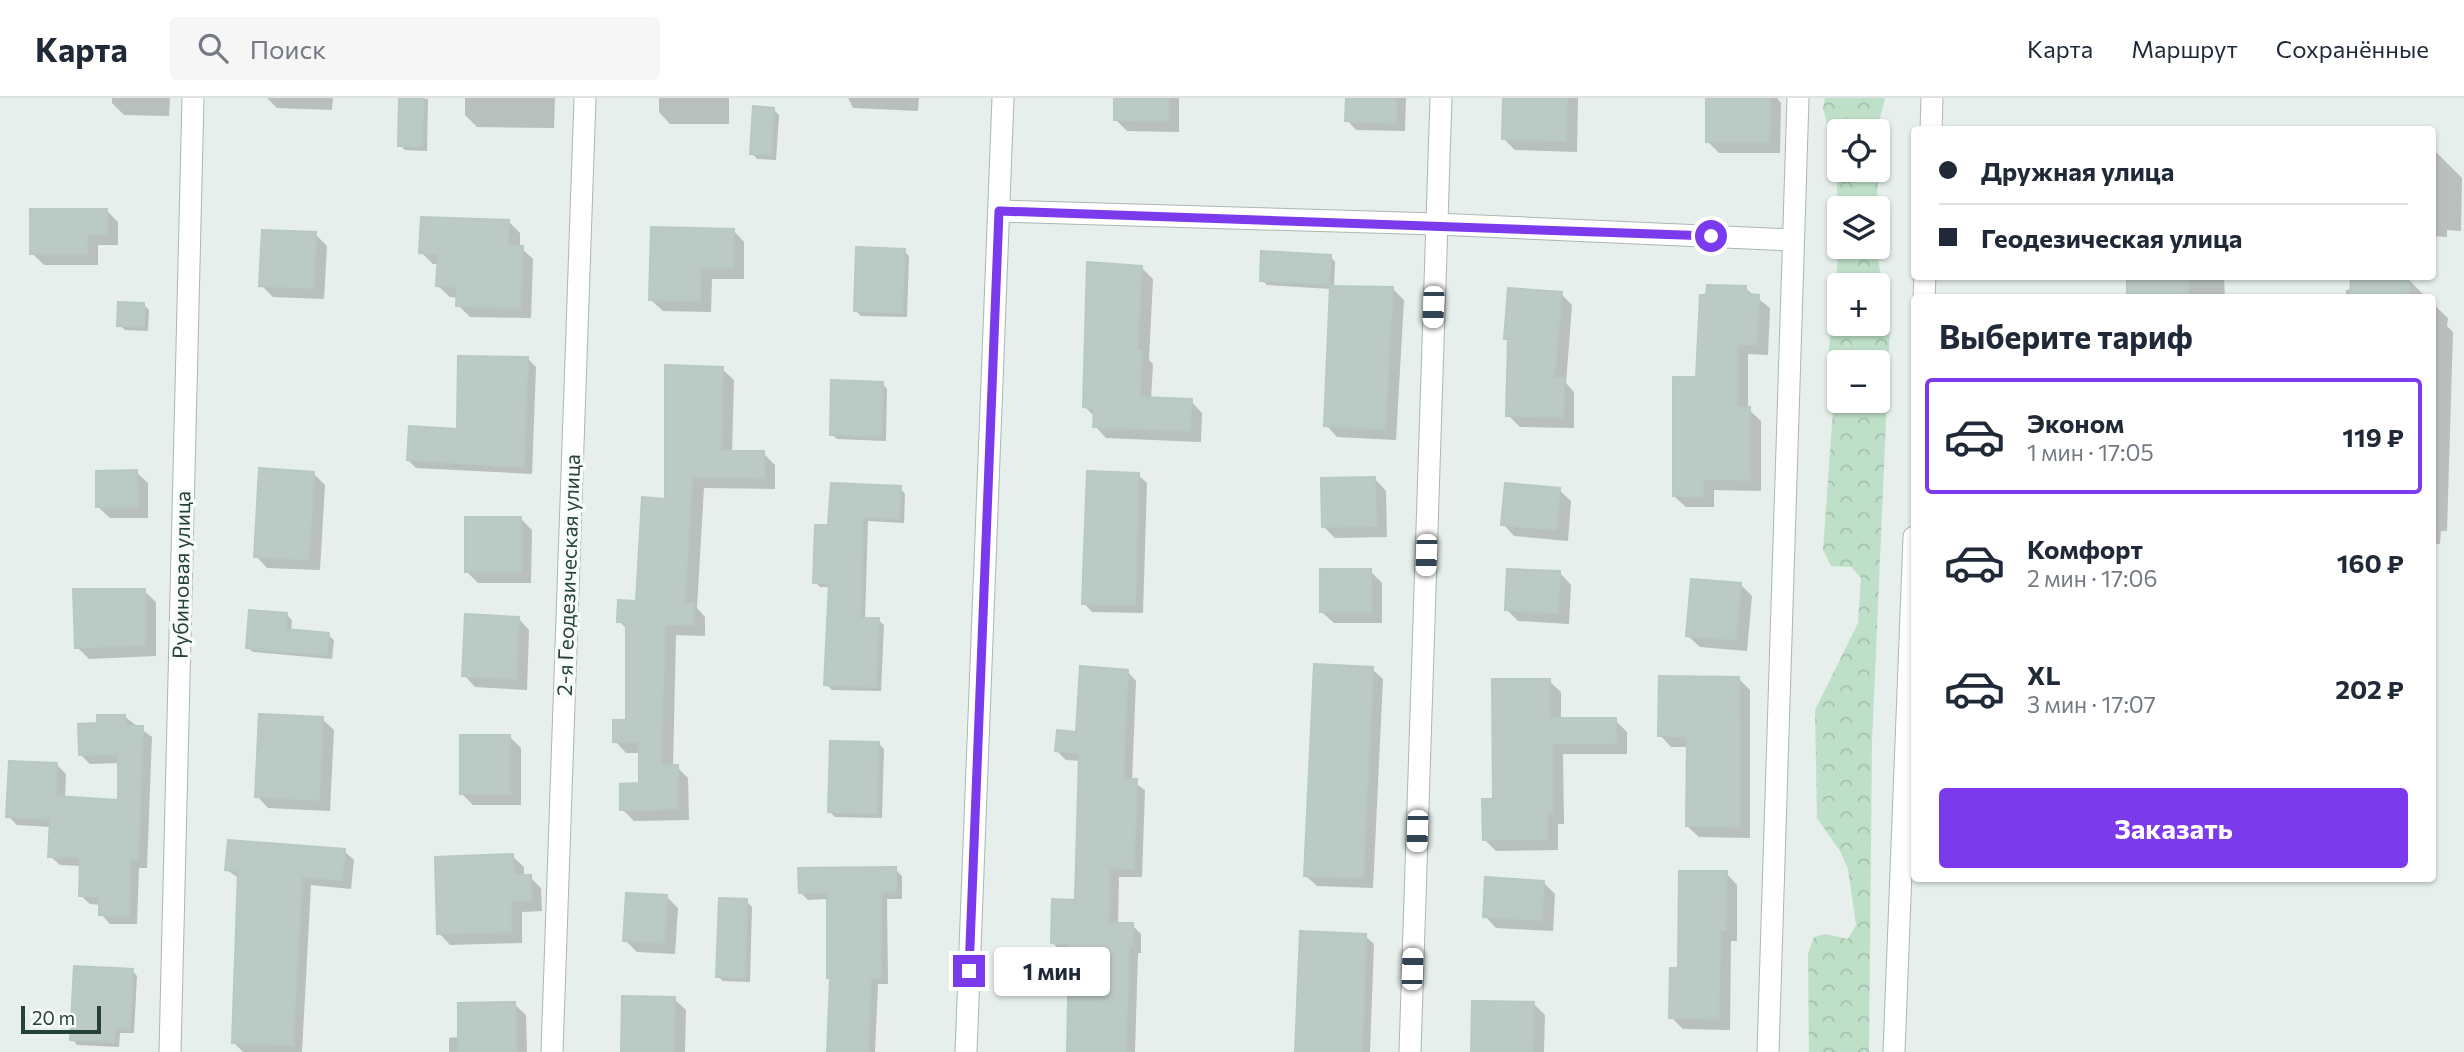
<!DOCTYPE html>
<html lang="ru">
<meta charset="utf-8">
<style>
:root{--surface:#fff;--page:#f6f6f7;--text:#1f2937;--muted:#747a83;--line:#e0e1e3;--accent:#7c3aed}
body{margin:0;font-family:Commissioner,sans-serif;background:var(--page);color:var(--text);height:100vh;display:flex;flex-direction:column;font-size:26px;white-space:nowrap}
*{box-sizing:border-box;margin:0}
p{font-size:23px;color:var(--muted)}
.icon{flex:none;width:38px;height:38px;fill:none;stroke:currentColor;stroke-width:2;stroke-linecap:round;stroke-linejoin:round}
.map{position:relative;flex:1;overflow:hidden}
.side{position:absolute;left:1911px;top:196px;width:525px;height:588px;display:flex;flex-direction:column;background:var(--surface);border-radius:7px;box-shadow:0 2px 5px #0004}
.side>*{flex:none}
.banner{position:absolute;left:1911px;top:28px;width:525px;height:154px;border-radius:7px;box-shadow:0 2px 5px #0004;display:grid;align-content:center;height:154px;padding:0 28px;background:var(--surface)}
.buttons{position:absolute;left:1827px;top:21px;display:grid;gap:14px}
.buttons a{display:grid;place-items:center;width:63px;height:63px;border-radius:7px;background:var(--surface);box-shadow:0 2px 5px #0004;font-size:35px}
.scale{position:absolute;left:21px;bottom:18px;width:80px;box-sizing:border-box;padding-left:7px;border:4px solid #24423a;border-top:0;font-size:19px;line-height:24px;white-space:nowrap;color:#24423a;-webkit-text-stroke:5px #f7fbf9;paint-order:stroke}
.end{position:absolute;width:32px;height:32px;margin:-16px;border:9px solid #7c3aed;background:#fff;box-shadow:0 0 0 4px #fff}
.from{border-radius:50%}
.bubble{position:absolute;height:49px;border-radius:7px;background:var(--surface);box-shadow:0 2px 5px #0004;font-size:23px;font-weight:700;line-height:49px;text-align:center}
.car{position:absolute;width:21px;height:42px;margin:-21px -10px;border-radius:9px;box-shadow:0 0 5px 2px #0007;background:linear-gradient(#fff 24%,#345 0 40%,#fff 0 76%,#345 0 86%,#fff 0)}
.banner b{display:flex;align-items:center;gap:24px;height:66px;font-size:26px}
.banner b+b{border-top:2px solid var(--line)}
.banner i{width:18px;height:18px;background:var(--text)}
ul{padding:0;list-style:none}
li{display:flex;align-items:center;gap:21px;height:116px;margin:0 14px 10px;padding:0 14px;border:4px solid transparent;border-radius:7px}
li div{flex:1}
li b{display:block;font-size:26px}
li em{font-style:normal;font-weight:700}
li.selected{border-color:var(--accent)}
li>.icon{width:63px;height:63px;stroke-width:1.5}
h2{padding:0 28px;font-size:32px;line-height:84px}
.action{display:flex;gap:14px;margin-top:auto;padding:14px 28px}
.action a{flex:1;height:80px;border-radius:7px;background:var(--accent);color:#fff;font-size:28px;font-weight:700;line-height:80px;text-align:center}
header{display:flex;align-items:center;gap:42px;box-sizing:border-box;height:98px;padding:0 35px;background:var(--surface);border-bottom:2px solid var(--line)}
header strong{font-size:33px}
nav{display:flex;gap:38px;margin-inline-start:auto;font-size:24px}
.search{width:490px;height:63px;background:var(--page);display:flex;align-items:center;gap:18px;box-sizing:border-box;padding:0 24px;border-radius:7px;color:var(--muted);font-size:26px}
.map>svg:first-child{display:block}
</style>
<header>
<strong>Карта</strong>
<div class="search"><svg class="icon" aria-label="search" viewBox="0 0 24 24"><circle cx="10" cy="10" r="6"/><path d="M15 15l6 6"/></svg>Поиск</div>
<nav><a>Карта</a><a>Маршрут</a><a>Сохранённые</a></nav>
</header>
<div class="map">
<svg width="2464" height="954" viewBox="0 0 2464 954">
<defs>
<pattern id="forest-crowns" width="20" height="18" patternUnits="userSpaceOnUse" patternTransform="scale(1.75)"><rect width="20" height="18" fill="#bfe0c8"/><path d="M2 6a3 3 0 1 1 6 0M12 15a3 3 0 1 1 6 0" fill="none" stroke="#a4c1ad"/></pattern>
</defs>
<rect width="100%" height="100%" fill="#e6efeb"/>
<!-- forest -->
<path fill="url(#forest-crowns)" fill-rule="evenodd" d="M 1825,0 L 1885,0 L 1879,24 L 1878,71 L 1878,33 L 1839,33 L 1839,72 L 1878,72 L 1877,110 L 1839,110 L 1839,149 L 1876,149 L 1890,231 L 1872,644 L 1869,954 L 1809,954 L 1808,856 L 1814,839 L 1825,836 L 1848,841 L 1856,827 L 1848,771 L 1840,753 L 1817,720 L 1815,612 L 1858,525 L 1861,480 L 1851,469 L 1831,468 L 1823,452 L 1833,312 L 1828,260 L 1839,150 L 1836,62 L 1823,10 ZM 1839,187 L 1878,187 L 1878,226 L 1839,226 ZM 1839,264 L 1878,264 L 1878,303 L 1839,303 Z"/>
<!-- shadow -->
<g fill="#0003">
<path d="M 112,0 L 170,0 L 169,18 L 124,17 L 112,5 Z"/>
<path d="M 267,0 L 333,0 L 332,12 L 277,10 Z"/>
<path d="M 401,0 L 428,1 L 427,53 L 405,52 L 400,47 Z"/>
<path d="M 465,0 L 555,0 L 554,30 L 477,29 L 465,17 Z"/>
<path d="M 659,0 L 729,0 L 729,26 L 670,26 L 659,14 Z"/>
<path d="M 848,0 L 919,0 L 918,13 L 853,10 Z"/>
<path d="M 1116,0 L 1179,0 L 1179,34 L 1127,33 L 1116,22 Z"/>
<path d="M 1347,0 L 1406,0 L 1405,33 L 1356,32 L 1347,22 Z"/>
<path d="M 1504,0 L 1578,0 L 1577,54 L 1515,52 L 1504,41 Z"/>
<path d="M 1708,0 L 1777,0 L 1781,5 L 1780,55 L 1719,55 L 1707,43 Z"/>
<path d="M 773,11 L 779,17 L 776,62 L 757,61 L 752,55 Z"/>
<path d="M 2432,50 L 2462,80 L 2461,133 L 2447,132 L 2447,139 L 2432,138 Z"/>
<path d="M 106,112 L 118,124 L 118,147 L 98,147 L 98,167 L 44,167 L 32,155 Z"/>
<path d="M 509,124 L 520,135 L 520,149 L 533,161 L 531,220 L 470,219 L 458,207 L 458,200 L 450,199 L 438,188 L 439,166 L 433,166 L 421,154 Z"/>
<path d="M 733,132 L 744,144 L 744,181 L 712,181 L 711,214 L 663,213 L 651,202 Z"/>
<path d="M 315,136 L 327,148 L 324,201 L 273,199 L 261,187 Z"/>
<path d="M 904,153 L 909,158 L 907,219 L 861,218 L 855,212 Z"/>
<path d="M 1330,158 L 1335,164 L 1334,190 L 1393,191 L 1404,202 L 1396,342 L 1337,339 L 1326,327 L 1331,191 L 1267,187 L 1262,182 Z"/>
<path d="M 1142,170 L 1153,181 L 1149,262 L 1153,266 L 1151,302 L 1191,303 L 1202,315 L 1201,344 L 1106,340 L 1095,328 L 1095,319 L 1085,309 Z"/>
<path d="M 2129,178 L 2224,178 L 2225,200 L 2128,200 Z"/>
<path d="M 2408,181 L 2427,200 L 2346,200 L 2346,192 Z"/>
<path d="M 1745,190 L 1770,210 L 1768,257 L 1748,256 L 1748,311 L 1761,323 L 1761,393 L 1714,392 L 1714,409 L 1686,409 L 1674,398 L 1698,280 L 1708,199 Z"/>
<path d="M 1561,196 L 1572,207 L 1566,285 L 1574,294 L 1574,330 L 1520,329 L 1508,317 L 1510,244 L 1506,240 Z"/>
<path d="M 2432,205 L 2448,220 L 2447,228 L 2453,234 L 2447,433 L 2441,433 L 2440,446 L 2432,446 Z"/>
<path d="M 144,207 L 149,212 L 148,233 L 125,232 L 119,227 Z"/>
<path d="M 528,261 L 536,269 L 532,376 L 416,370 L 408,362 L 458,333 Z"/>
<path d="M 722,271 L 734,282 L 732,354 L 763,355 L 775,367 L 775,391 L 704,390 L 697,510 L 705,519 L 705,538 L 676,537 L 673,669 L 677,669 L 688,680 L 689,722 L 634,723 L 622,711 L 641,687 L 640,655 L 626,655 L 615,643 L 628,623 L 628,532 L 619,523 L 637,505 L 667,403 Z"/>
<path d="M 882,285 L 887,291 L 886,343 L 837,341 L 831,336 Z"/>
<path d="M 136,374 L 148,385 L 148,420 L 110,420 L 98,409 Z"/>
<path d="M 313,375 L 325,387 L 320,472 L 267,470 L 256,458 Z"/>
<path d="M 1138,377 L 1147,385 L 1143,515 L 1092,514 L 1084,505 Z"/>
<path d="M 1375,381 L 1386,393 L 1387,439 L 1335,440 L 1323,428 Z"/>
<path d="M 900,390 L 905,396 L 904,425 L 868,423 L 865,522 L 878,522 L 884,527 L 881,593 L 832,592 L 826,586 L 830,489 L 820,489 L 815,484 L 830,429 Z"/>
<path d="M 1559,392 L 1571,403 L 1568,443 L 1514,438 L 1503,426 Z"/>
<path d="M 520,420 L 532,432 L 531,485 L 478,485 L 466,473 Z"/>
<path d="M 1370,473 L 1382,485 L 1382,525 L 1334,525 L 1322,514 Z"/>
<path d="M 1560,475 L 1571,487 L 1569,526 L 1518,523 L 1507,512 Z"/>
<path d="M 1740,486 L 1752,498 L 1747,553 L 1700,549 L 1688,538 Z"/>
<path d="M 144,493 L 156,504 L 156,558 L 89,561 L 77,549 Z"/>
<path d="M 286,516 L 292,522 L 291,533 L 328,537 L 334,542 L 332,561 L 253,554 L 247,549 Z"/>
<path d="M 518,520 L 529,532 L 527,592 L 475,589 L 464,577 Z"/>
<path d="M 1372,571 L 1383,581 L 1373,790 L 1317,788 L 1306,778 Z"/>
<path d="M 1127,573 L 1136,583 L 1132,683 L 1145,692 L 1142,779 L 1119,779 L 1118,827 L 1132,827 L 1141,836 L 1141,855 L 1138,855 L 1135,954 L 1068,954 L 1071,854 L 1062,854 L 1053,845 L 1077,804 L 1081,663 L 1066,662 L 1057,653 L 1077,635 Z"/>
<path d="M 1739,581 L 1750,592 L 1750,740 L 1699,739 L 1687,728 L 1689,649 L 1671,649 L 1660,637 Z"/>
<path d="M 1549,583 L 1561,594 L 1561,622 L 1615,622 L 1627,634 L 1627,656 L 1563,656 L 1564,726 L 1558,726 L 1558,752 L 1496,753 L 1484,741 L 1494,703 Z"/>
<path d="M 125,619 L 152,639 L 147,770 L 139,770 L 137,826 L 110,826 L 101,816 L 101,807 L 90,806 L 80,797 L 81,768 L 60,767 L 50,758 L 51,729 L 17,727 L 8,718 L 57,667 L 66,676 L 65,700 L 120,704 L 120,665 L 90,666 L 80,656 L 99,627 Z"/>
<path d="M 322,621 L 334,632 L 330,713 L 268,710 L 257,698 Z"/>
<path d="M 510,639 L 521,650 L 521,707 L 473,707 L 461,695 Z"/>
<path d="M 879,646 L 884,651 L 882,720 L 835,719 L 829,713 Z"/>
<path d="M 344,753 L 354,762 L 351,791 L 311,787 L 302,954 L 243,954 L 233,944 L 240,781 L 227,772 Z"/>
<path d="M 512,758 L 524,769 L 524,779 L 530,779 L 541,790 L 542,813 L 522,814 L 522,845 L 450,847 L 439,835 Z"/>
<path d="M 895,771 L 902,778 L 902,801 L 887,801 L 888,886 L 878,886 L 875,954 L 828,954 L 832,882 L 829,801 L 808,802 L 800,794 Z"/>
<path d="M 1726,775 L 1737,787 L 1737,843 L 1731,843 L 1730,932 L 1683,931 L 1671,919 L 1679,872 Z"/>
<path d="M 1543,784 L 1555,796 L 1553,833 L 1496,830 L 1485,818 Z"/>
<path d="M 666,798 L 678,810 L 675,856 L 637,854 L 625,842 Z"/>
<path d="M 746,803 L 752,809 L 750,884 L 723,883 L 718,878 Z"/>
<path d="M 1365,838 L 1374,846 L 1370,954 L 1297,954 Z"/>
<path d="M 132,872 L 137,878 L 134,935 L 120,935 L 119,949 L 77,947 L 72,941 Z"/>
<path d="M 674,901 L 686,912 L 685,954 L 623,954 Z"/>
<path d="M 514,906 L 526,917 L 527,954 L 449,954 L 449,940 L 460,939 Z"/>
<path d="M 1534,906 L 1545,917 L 1544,954 L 1473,954 Z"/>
</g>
<!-- building -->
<g fill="#bbcac4" stroke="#b8c9c2" stroke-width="2">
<path d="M 399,0 L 424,0 L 422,48 L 398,48 Z"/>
<path d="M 1114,0 L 1168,0 L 1168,23 L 1114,22 Z"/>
<path d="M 1346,0 L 1396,0 L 1396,25 L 1345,23 Z"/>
<path d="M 1503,0 L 1567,0 L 1566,43 L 1502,41 Z"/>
<path d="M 1706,0 L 1770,0 L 1769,44 L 1706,44 Z"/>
<path d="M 753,8 L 774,10 L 771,57 L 750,56 Z"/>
<path d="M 30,111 L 107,111 L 107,136 L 87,136 L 87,156 L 30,156 Z"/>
<path d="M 421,119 L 509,122 L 508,147 L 523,148 L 520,210 L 456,208 L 457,189 L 436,188 L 438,156 L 419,155 Z"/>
<path d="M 651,129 L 734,131 L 733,170 L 701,170 L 700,203 L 649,202 Z"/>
<path d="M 262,132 L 316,134 L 313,190 L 259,188 Z"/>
<path d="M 856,149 L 905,151 L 902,215 L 854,213 Z"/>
<path d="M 1261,153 L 1331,157 L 1329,186 L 1260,183 Z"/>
<path d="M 1087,164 L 1142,168 L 1137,252 L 1142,253 L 1140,299 L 1192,301 L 1190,333 L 1093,329 L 1094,310 L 1083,309 Z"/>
<path d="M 2127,178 L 2189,178 L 2188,200 L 2127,200 Z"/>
<path d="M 2351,178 L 2409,179 L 2408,200 L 2350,200 Z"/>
<path d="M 1707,187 L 1746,188 L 1746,196 L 1759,197 L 1757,246 L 1737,246 L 1737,309 L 1750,309 L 1750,382 L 1703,381 L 1703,399 L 1673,398 L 1673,279 L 1696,279 L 1700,197 L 1706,197 Z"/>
<path d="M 1330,188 L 1393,189 L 1385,331 L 1324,328 Z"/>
<path d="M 1508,190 L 1562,194 L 1554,280 L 1564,280 L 1563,319 L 1506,318 L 1508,241 L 1504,241 Z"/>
<path d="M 118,204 L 144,205 L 144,228 L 117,228 Z"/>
<path d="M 458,258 L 528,259 L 524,369 L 407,362 L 409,328 L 457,331 Z"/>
<path d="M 665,267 L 723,269 L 721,353 L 764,353 L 764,380 L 692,379 L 685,505 L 694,505 L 694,527 L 665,526 L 661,667 L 678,667 L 678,711 L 620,712 L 620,686 L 639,685 L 639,644 L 613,644 L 613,622 L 626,622 L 626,524 L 617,524 L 618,502 L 636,503 L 642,399 L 665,401 Z"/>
<path d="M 831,282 L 883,284 L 881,338 L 830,337 Z"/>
<path d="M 259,370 L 314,374 L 309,462 L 254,459 Z"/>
<path d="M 137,372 L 138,409 L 96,409 L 96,373 Z"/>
<path d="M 1087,373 L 1139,375 L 1135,507 L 1082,506 Z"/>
<path d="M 1375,379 L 1376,428 L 1322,429 L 1321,380 Z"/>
<path d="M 831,385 L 901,388 L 899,421 L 863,419 L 861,520 L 879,520 L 876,589 L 824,587 L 829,485 L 813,485 L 815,427 L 828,427 Z"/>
<path d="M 1505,385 L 1560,390 L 1557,432 L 1501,427 Z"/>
<rect x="465" y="419" width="56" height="55"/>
<rect x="1320" y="471" width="51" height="43"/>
<path d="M 1507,471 L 1560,473 L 1558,515 L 1505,512 Z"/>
<path d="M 1691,481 L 1741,485 L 1736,542 L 1686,538 Z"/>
<path d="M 73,491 L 145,491 L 145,547 L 75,550 Z"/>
<path d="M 249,512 L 287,515 L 286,531 L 329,535 L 327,557 L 246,550 Z"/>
<path d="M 465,516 L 519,519 L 516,581 L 462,578 Z"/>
<path d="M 1314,566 L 1373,569 L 1363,780 L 1304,778 Z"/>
<path d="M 1080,568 L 1128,572 L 1123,681 L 1137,681 L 1134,771 L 1110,770 L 1109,825 L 1133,825 L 1133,847 L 1129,847 L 1126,954 L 1067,954 L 1069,846 L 1051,845 L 1052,801 L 1075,802 L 1079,655 L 1055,653 L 1057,632 L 1076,634 Z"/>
<path d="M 1659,578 L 1739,579 L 1740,729 L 1686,728 L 1687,638 L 1658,638 Z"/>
<path d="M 1492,581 L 1550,581 L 1550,620 L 1616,620 L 1616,645 L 1552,645 L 1553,715 L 1547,715 L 1547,741 L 1483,742 L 1482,701 L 1493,701 Z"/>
<path d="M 259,616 L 323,619 L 319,702 L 255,699 Z"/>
<path d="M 97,617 L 125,617 L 126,628 L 143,628 L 138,762 L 130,762 L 129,818 L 99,817 L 99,798 L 79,798 L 80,759 L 48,759 L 50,721 L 6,719 L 9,663 L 57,665 L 56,698 L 118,702 L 118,656 L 79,657 L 78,626 L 97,625 Z"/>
<rect x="460" y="637" width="50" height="59"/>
<path d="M 830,643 L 879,644 L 877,716 L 828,714 Z"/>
<path d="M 228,742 L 345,751 L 342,782 L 302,779 L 293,947 L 232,945 L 238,773 L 225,772 Z"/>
<path d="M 513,756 L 514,777 L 531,777 L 531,802 L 511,803 L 511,834 L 437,836 L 435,759 Z"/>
<path d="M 896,769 L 896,794 L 881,794 L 881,880 L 871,880 L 868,954 L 827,954 L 830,880 L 827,880 L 827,795 L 799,795 L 798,770 Z"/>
<path d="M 1679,773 L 1727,773 L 1726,832 L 1720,832 L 1719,921 L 1669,920 L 1670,870 L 1678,870 Z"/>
<path d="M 1485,779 L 1544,783 L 1542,822 L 1483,819 Z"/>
<path d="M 626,795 L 667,797 L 664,845 L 623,843 Z"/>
<path d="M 719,800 L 747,801 L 745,880 L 716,879 Z"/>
<path d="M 1300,833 L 1366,836 L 1362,954 L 1295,954 Z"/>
<path d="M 74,868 L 133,871 L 130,930 L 115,930 L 114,944 L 70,942 Z"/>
<path d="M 622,898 L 675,899 L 674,954 L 621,954 Z"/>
<path d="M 1472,903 L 1534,904 L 1533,954 L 1471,954 Z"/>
<path d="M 515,904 L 516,954 L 458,954 L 458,905 Z"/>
</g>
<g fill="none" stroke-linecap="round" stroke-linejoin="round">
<!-- street casing -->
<g stroke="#a8b8b2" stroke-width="23">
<g id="street">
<path d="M 999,113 L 1436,126 L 1793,142"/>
<path d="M 170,954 L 193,0"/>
<path d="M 552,954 L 585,0"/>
<path d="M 966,954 L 1003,0"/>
<path d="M 1410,954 L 1441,0"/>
<path d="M 1768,954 L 1798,0"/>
</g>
</g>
<!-- secondary casing -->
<g stroke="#a4bbb3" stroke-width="23">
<g id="secondary">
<path d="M 1931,32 L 1932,0"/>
<path d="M 1924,200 L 1925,178"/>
<path d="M 1894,954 L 1914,439"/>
</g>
</g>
<!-- street -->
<use href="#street" stroke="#fff" stroke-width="21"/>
<!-- secondary -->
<use href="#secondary" stroke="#fff" stroke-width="21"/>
</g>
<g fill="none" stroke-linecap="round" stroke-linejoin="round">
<!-- route -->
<path stroke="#7c3aed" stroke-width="9" d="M 969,873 L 999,113 L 1711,138"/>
</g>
<g text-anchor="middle" stroke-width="7" stroke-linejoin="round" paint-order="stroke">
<!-- street labels -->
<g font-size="21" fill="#24423a" stroke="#f7fbf9">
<text transform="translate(182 477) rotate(-89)" y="7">Рубиновая улица</text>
<text transform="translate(569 477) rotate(-88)" y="7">2-я Геодезическая улица</text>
</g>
</g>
</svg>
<div class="buttons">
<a><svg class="icon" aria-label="locate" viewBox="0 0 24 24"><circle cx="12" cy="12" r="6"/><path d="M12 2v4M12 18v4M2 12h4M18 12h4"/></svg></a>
<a><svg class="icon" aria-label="layers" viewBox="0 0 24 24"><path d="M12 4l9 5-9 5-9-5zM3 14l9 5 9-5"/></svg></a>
<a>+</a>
<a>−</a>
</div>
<div class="scale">20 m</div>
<i class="end from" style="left:1711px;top:138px"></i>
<i class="end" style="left:969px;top:873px"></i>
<div class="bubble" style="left:994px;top:849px;width:116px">1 мин</div>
<i class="car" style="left:1433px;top:209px;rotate:182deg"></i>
<i class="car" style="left:1426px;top:457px;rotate:182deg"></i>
<i class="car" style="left:1417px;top:733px;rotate:182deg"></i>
<i class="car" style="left:1412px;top:871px;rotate:2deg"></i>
<div class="banner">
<b><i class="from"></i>Дружная улица</b>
<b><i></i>Геодезическая улица</b>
</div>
<section class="side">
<h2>Выберите тариф</h2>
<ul>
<li class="selected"><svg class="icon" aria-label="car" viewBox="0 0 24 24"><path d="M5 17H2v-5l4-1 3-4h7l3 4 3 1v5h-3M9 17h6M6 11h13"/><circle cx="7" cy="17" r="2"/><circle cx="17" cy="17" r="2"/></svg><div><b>Эконом</b><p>1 мин · 17:05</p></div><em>119 ₽</em></li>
<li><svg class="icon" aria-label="car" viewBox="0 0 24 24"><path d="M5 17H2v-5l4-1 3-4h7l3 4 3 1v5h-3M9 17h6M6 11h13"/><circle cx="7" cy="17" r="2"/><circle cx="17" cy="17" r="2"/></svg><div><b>Комфорт</b><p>2 мин · 17:06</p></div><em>160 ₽</em></li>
<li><svg class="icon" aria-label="car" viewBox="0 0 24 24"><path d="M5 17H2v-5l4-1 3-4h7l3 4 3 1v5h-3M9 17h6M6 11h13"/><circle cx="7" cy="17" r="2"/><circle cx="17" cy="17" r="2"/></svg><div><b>XL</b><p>3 мин · 17:07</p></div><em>202 ₽</em></li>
</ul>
<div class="action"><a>Заказать</a></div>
</section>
</div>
